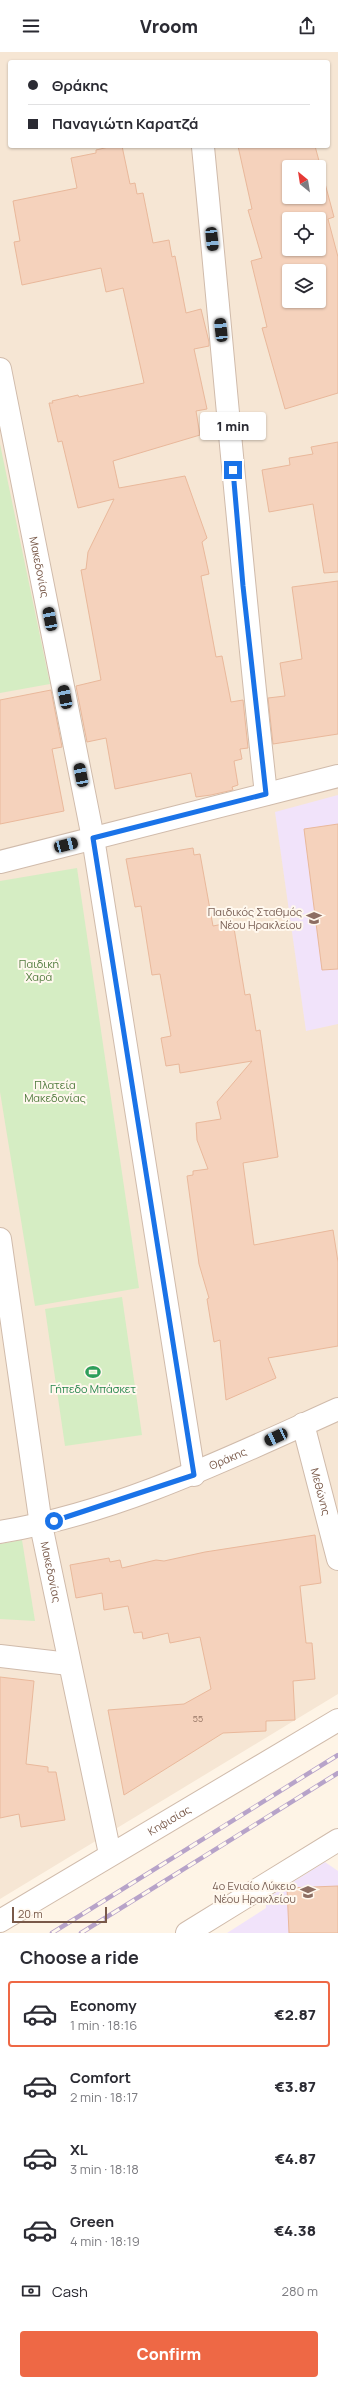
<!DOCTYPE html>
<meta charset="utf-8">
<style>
:root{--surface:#fff;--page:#f2f2f3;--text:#2b2b33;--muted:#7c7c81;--line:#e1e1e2;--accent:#ee6845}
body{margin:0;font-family:Manrope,sans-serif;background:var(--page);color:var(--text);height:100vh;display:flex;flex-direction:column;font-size:15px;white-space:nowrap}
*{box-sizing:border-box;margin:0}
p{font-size:13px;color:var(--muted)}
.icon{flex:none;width:22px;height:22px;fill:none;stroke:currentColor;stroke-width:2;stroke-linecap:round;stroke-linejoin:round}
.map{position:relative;height:1881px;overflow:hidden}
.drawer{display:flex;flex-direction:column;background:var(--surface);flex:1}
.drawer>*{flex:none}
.guide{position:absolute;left:8px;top:8px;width:322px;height:88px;border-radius:4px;box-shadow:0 1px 3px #0004;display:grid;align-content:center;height:88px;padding:0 20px;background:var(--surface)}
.needle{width:26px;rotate:330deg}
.buttons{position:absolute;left:282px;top:108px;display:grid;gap:8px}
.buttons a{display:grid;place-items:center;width:44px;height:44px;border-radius:4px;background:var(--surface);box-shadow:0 1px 3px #0004;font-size:20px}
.scale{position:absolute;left:12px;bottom:10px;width:95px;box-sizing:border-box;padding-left:4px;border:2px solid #795949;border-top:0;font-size:11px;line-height:14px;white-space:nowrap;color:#795949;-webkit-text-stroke:3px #fff8ee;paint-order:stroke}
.end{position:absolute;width:18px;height:18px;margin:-9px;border:5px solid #1a73e8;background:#fff;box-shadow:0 0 0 2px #fff}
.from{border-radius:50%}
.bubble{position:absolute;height:28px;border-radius:4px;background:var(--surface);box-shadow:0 1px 3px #0004;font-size:13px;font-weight:800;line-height:28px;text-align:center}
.car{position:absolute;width:12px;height:24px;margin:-12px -6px;border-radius:5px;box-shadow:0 0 3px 1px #0007;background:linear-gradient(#222 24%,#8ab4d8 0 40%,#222 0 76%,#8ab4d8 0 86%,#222 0)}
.guide b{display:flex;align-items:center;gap:14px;height:38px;font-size:15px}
.guide b+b{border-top:1px solid var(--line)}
.guide i{width:10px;height:10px;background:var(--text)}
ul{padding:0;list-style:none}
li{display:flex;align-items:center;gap:12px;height:66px;margin:0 8px 6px;padding:0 12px;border:2px solid transparent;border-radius:4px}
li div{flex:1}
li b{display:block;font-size:15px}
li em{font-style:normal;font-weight:800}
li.current{border-color:var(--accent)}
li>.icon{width:36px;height:36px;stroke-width:1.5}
h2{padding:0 20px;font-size:18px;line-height:48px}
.pay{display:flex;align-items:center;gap:10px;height:44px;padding:0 20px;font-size:15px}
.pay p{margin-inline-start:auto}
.action{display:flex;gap:8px;margin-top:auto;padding:8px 20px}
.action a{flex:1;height:46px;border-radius:4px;background:var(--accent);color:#fff;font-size:16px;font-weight:800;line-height:46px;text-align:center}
header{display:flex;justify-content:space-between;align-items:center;height:52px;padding:0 20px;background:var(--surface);font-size:18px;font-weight:800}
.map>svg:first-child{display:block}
</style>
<header><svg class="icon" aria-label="menu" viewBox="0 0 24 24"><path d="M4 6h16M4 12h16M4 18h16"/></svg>Vroom<svg class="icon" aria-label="share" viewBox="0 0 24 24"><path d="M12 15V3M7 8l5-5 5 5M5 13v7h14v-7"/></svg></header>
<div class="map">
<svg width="338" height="1881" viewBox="0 0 338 1881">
<rect width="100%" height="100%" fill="#fef4e6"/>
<!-- residential -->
<path fill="#f6e6d4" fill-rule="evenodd" d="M 0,0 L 338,0 L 338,1642 L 0,1847 ZM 10,10 L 328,10 L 328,94 L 10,94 ZM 289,115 L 319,115 L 319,145 L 289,145 ZM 289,167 L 319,167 L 319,197 L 289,197 ZM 289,219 L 319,219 L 319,249 L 289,249 Z"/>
<!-- education -->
<g fill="#f1e3fa">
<path d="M 338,743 L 338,972 L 306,979 L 275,760 Z"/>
<path d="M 325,1810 L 338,1819 L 338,1881 L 227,1881 L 266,1856 L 266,1847 Z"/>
</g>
<!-- green -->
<g fill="#d5edc3">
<path d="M 0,392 L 50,632 L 0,641 Z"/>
<path d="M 77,816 L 139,1236 L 35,1254 L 0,1040 L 0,829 Z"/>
<path d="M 122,1245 L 142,1383 L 65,1394 L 45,1257 Z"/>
<path d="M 22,1488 L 35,1569 L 0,1567 L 0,1492 Z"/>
</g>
<!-- building -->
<g fill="#f5d2bc" stroke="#e9b89b" fill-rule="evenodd">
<path d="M 113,94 L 122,94 L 130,132 L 135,131 L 137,142 L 143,141 L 153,191 L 169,188 L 172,205 L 175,204 L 186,261 L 201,257 L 209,290 L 209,294 L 194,297 L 207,357 L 196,359 L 200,383 L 113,409 L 119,436 L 185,424 L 207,486 L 202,490 L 209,522 L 201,524 L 216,605 L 222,604 L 231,650 L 243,648 L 248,696 L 240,697 L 242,707 L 234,709 L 238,733 L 232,735 L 233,738 L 211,743 L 196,745 L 191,721 L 115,737 L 106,686 L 87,690 L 76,634 L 101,628 L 81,518 L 86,517 L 88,500 L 114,447 L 78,456 L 62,389 L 58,390 L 49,351 L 53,351 L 52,349 L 78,343 L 79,345 L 144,331 L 123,236 L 106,240 L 101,216 L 22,233 L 14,190 L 20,189 L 13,149 L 77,136 L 71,106 L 96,101 L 96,98 Z"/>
<path d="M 238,94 L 315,94 L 334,165 L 328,167 L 338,205 L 338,341 L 285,357 L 262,276 L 267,275 L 251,209 L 262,206 L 248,158 L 252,157 ZM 289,115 L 319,115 L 319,145 L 289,145 ZM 289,167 L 319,167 L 319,197 L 289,197 ZM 289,219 L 319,219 L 319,249 L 289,249 Z"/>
<path d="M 338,390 L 338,520 L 324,521 L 313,452 L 269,460 L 262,418 L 290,413 L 289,406 L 313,402 L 311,395 Z"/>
<path d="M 338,529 L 338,682 L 273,692 L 268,646 L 285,644 L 280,611 L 302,607 L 292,535 Z"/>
<path d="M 51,638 L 62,695 L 52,697 L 64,759 L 0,772 L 0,648 Z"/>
<path d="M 338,772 L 338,917 L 322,918 L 304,777 Z"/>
<path d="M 193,796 L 194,803 L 200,802 L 213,874 L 233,870 L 245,943 L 250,942 L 256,979 L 260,978 L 278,1105 L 243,1111 L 254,1193 L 333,1178 L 338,1210 L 338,1294 L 268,1306 L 276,1326 L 226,1348 L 220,1288 L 214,1290 L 207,1247 L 209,1246 L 199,1212 L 187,1124 L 193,1123 L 193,1119 L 208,1117 L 197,1088 L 196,1071 L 221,1067 L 217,1050 L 252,1009 L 180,1021 L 179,1012 L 166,1014 L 161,986 L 171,984 L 160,922 L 152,923 L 141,854 L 135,855 L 126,807 Z"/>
<path d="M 315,1483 L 321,1531 L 300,1534 L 306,1591 L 312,1591 L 315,1627 L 293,1629 L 295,1668 L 266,1669 L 266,1679 L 223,1681 L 124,1743 L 108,1658 L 184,1652 L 211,1637 L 200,1585 L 170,1591 L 168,1581 L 143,1587 L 142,1580 L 134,1581 L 128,1554 L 104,1558 L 102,1541 L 76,1546 L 70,1513 L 109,1506 L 110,1510 L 120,1508 L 122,1516 L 156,1508 L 164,1509 L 205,1500 Z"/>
<path d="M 0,1625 L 34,1629 L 26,1712 L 48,1715 L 48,1720 L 56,1720 L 65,1768 L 21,1775 L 19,1762 L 0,1766 Z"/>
<path d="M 338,1834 L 338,1881 L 289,1881 L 287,1836 Z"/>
</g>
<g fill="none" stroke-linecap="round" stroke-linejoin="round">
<!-- pedestrian casing -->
<g stroke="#d0bbab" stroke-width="24">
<path id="pedestrian" d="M 187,1881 L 338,1788"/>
</g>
<!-- minor casing -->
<g stroke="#d0bbab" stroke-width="24">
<g id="minor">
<path d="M 203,95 C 224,311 242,527 266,742"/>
<path id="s1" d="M 0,317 L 93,786 L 194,1423"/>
<path d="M 0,810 L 338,724"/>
<path id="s2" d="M 0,1187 L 41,1473 L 110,1802"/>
<path id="s3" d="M 303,1372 L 338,1507"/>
<path id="s4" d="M 0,1480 C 120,1460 229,1406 338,1357"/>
<path d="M 0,1604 L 69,1612"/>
<path id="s5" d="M 0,1869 L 338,1668"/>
</g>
</g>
<!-- pedestrian -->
<use href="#pedestrian" stroke="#fff" stroke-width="22"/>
<!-- minor -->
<use href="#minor" stroke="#fff" stroke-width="22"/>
<!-- rail casing -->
<g stroke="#b7a3c9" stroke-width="4.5">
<g id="rail">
<path d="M 52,1881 L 338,1703"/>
<path d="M 81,1881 L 338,1721"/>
</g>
</g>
<!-- rail -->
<use href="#rail" stroke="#fff8ee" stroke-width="3" stroke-dasharray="9" stroke-linecap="butt"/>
</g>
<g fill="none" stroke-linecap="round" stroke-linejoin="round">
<!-- route -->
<path stroke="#1a73e8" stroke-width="5" d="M 54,1469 L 194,1423 L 93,786 L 266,742 L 243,534 L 233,418"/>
</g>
<!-- icons -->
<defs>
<g id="school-bare" transform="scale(1.2)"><path d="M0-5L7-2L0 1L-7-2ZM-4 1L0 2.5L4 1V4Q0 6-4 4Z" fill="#8d6e63" stroke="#fff8ee" stroke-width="2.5" paint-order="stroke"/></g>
<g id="stadium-bare" transform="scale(1.2)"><path d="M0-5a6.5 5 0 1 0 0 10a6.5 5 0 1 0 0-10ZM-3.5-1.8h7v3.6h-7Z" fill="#2e9e5b" stroke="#fff8ee" stroke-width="2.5" paint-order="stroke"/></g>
</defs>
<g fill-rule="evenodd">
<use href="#school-bare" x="314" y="866"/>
<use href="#stadium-bare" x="93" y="1320"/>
<use href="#school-bare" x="308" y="1840"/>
</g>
<g text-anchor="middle" stroke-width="4" stroke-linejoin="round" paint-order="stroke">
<!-- number labels -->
<g font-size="9" fill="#987766">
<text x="198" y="1670">55</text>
</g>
<!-- street labels -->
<g font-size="11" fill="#795949" stroke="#fff8ee">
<text dy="4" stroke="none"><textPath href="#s1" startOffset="202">Μακεδονίας</textPath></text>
<text dy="4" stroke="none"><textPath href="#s4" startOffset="240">Θράκης</textPath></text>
<text dy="4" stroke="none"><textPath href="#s3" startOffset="70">Μεθώνης</textPath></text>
<text dy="4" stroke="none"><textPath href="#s2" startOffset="337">Μακεδονίας</textPath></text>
<text dy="4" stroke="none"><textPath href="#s5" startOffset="197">Κηφισίας</textPath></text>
</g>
<!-- education labels -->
<g font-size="11" fill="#785e54" stroke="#fff8ee" text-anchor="end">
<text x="302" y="864">Παιδικός Σταθμός<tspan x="302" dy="13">Νέου Ηρακλείου</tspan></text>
<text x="296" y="1838">4ο Ενιαίο Λύκειο<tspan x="296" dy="13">Νέου Ηρακλείου</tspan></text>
</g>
<!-- park labels -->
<g font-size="11" fill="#507a3d" stroke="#fff8ee">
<text x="39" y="916">Παιδική<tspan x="39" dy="13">Χαρά</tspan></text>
<text x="55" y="1037">Πλατεία<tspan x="55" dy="13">Μακεδονίας</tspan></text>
</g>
<!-- leisure labels -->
<g font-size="11" fill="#27864d" stroke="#fff8ee">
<text x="93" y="1341">Γήπεδο Μπάσκετ</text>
</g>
</g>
</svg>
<div class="buttons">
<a><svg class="needle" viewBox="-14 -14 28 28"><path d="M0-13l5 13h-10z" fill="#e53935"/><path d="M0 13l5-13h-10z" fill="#7c7c81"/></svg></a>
<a><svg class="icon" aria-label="locate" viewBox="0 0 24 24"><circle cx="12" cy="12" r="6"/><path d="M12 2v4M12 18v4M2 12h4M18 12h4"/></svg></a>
<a><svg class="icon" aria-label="layers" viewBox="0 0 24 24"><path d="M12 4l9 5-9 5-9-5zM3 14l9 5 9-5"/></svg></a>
</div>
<div class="scale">20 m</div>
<i class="end from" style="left:54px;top:1469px"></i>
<i class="end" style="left:233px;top:418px"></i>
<div class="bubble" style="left:200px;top:360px;width:66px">1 min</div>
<i class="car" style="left:212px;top:187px;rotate:174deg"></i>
<i class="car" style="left:221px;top:278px;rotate:354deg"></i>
<i class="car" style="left:50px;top:567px;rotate:349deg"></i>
<i class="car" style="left:65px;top:645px;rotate:349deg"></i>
<i class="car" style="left:81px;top:723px;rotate:349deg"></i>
<i class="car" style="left:66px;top:793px;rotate:75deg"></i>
<i class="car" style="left:276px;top:1385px;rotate:245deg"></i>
<div class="guide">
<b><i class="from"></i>Θράκης</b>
<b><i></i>Παναγιώτη Καρατζά</b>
</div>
</div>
<section class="drawer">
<h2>Choose a ride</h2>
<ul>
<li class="current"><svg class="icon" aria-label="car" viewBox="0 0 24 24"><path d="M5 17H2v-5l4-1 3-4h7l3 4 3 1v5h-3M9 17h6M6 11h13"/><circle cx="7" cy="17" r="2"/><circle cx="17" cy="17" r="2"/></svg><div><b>Economy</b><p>1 min · 18:16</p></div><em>€2.87</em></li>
<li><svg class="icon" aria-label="car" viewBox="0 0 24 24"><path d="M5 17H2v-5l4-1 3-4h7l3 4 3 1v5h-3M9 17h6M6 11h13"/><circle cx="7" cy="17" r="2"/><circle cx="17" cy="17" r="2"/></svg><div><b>Comfort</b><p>2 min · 18:17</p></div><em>€3.87</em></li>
<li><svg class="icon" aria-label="car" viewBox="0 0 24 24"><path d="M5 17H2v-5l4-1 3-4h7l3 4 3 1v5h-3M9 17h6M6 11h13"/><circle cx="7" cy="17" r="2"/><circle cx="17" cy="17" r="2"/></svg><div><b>XL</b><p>3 min · 18:18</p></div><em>€4.87</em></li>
<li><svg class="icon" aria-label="car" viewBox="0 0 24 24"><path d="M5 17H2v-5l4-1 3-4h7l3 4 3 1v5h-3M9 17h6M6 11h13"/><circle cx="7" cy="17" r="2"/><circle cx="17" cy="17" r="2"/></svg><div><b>Green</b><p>4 min · 18:19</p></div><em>€4.38</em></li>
</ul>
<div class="pay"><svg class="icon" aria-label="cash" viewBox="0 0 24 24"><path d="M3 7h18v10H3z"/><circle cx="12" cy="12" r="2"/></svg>Cash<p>280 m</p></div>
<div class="action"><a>Confirm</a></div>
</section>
